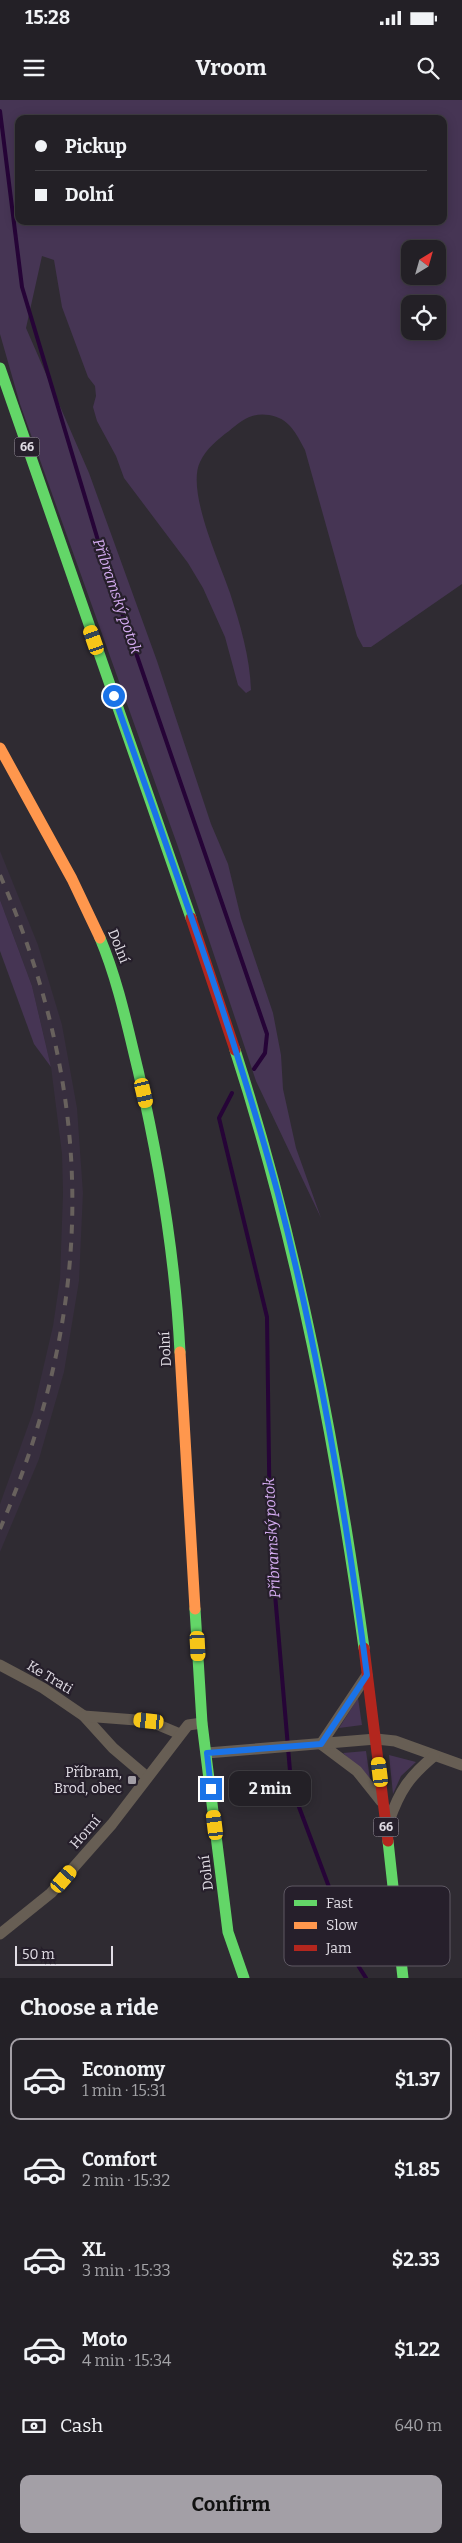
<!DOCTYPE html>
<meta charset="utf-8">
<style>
:root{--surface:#232026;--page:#2b282e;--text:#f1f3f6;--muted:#a3a3a7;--line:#403e43;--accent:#a39fa6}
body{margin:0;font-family:Bitter,serif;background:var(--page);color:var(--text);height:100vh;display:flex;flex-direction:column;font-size:19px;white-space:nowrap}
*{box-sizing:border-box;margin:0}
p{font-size:16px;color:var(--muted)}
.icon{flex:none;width:28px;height:28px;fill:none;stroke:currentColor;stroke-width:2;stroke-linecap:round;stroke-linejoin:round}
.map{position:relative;height:1878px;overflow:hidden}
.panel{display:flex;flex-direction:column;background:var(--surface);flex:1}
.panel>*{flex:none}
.banner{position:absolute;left:15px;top:15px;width:432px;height:110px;border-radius:10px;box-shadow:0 2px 12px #0003,0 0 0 1px var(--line);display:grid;align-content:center;height:110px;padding:0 20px;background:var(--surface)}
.needle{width:32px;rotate:37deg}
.fabs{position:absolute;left:401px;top:140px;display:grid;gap:10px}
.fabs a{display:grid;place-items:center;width:45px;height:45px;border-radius:10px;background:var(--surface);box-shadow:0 2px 12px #0003,0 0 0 1px var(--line);font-size:25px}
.scale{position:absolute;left:15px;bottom:12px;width:98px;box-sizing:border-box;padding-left:5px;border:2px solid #e1dde5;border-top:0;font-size:14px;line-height:18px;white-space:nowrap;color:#e1dde5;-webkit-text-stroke:4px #261f2b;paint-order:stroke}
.end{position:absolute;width:22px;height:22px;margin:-11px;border:6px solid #1a73e8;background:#fff;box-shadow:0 0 0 2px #fff}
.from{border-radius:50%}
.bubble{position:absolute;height:35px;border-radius:10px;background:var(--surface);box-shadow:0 2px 12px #0003,0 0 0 1px var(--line);font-size:16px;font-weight:700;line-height:35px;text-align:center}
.car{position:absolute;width:15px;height:30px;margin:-15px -8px;border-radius:6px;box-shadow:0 0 4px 1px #0007;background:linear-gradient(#f5c518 24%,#345 0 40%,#f5c518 0 76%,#345 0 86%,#f5c518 0)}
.banner b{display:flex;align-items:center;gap:18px;height:48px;font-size:19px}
.banner b+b{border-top:1px solid var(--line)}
.banner i{width:12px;height:12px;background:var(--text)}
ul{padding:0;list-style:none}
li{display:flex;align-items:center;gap:15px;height:82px;margin:0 10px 8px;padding:0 10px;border:2px solid transparent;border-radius:10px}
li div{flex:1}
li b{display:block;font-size:19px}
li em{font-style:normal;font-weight:700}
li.selected{border-color:var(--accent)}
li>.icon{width:45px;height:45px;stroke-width:1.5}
h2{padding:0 20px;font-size:22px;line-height:60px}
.pay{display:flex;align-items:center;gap:12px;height:55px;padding:0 20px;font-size:19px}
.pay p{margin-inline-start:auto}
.primary-button{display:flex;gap:10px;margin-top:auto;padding:10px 20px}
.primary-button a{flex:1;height:58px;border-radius:10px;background:var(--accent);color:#111;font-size:20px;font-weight:700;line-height:58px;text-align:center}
.status{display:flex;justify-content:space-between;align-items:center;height:35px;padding:0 25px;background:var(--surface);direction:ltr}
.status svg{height:14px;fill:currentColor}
header{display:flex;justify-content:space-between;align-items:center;height:65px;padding:0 20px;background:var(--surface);font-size:22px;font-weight:700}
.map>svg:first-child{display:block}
</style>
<div class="status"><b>15:28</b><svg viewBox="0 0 49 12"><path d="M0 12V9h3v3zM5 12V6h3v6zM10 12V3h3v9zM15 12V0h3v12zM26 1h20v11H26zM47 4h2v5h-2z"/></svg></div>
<header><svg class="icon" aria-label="menu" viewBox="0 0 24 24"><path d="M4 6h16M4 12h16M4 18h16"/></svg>Vroom<svg class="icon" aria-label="search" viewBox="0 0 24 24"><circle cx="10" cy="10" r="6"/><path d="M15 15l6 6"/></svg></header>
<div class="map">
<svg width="462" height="1878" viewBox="0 0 462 1878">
<rect width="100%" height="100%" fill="#2f2b32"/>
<!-- built -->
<path fill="#372e3e" d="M 0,751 L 38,845 L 62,925 L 77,1008 L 83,1093 L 79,1181 L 64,1272 L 39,1359 L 0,1452 L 0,1404 L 33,1312 L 53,1226 L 60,1179 L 63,1093 L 62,1054 L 51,967 L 32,886 L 0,800 Z"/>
<!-- green -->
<g fill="#463554" fill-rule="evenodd">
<path d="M 0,0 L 462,0 L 462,484 L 371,547 L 363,547 L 357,536 L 305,350 C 296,333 289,318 269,315 C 252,312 241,321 229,331 C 218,339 206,349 200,362 C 186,391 220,463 230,493 C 240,524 250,557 251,590 L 246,593 L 238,585 L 225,537 L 203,488 L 188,463 L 124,378 L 116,356 L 97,321 L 93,307 L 96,296 L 95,286 L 88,277 L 62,207 L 54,160 L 42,156 L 26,228 L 89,373 L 157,561 L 211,724 L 228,764 L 241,818 L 273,913 L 281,955 L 283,989 L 296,1048 L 321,1118 L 256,981 L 177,744 L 20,304 L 0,234 ZM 19,19 L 444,19 L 444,121 L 19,121 ZM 410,149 L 438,149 L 438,176 L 410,176 ZM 410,204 L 438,204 L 438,231 L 410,231 Z"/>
<path d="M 0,800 L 32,886 L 51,967 L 34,944 L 0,851 Z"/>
<path d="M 358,1598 L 362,1625 L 339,1628 Z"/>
<path d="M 366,1651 L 370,1679 L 343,1653 Z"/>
<path d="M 389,1655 L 416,1662 L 401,1676 L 393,1694 Z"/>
</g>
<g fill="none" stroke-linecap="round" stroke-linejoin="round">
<!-- stream -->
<g stroke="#260437" stroke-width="4">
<path d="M 0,11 L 22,187 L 103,457 L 267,934 L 265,953 L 254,969"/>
<path d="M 232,993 L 219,1018 L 267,1217 L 270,1435 L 290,1671 L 299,1707 L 359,1867 L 366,1878"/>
</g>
<!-- street -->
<g stroke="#675e54" stroke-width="11">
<path d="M 0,1565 L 43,1588 L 84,1616 L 113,1648 L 147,1677"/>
<path d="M 84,1616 L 149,1621 L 180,1634"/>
<path d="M 321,1644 L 357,1671 L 381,1701"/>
<path d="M 321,1644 L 367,1575"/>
<path d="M 207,1653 L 376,1639 L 395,1641 L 462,1665"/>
<path d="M 389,1721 C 400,1690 409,1677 434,1656"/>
<path d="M 0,1834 L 51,1793 L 112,1724 L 188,1625 L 202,1623"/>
</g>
<!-- fast -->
<g stroke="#63d668" stroke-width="11">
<path d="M 0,268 L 191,818"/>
<path d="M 100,838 C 118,881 127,925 138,970 C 160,1065 175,1154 180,1252"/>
<path d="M 235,950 C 298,1145 336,1346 364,1548"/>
<path d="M 195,1509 L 202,1623 L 228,1832 L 244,1878"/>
<path d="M 388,1741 L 403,1878"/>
</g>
<!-- slow -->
<g stroke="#ff974d" stroke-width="11">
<path d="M 0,648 L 72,779 L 100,838"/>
<path d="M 180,1252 L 195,1509"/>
</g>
<!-- jam -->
<g stroke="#b3261e" stroke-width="11">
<path d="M 191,818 L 235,950"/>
<path d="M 364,1548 L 388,1741"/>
</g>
<!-- rail -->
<path stroke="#68615d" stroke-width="4" stroke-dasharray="9 9" stroke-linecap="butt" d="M 0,775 C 97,998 96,1206 0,1429"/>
</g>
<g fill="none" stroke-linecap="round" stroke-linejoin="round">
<!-- route -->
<path stroke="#1a73e8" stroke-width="6" d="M 114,596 C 171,760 233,927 278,1094 C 319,1252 346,1413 367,1575 L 321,1644 L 207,1653 L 211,1689"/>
</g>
<!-- markers -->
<rect fill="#a39fa6" stroke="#261f2b" stroke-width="2" x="127" y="1675" width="10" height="10" rx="2.5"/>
<g text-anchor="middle" stroke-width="4.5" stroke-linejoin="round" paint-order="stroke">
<!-- shield labels -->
<g fill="#261f2b" stroke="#a9a4ad" stroke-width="1">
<rect x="14.5" y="337.5" width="25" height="19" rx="4"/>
<rect x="373.5" y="1717.5" width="25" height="19" rx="4"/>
</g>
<g font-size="12" font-weight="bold" fill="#e1dde5">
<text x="27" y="351">66</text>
<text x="386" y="1731">66</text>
</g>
<!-- street labels -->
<g font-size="14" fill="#e1dde5" stroke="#261f2b">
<text transform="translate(119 846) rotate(68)" y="5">Dolní</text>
<text transform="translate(165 1249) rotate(-93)" y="5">Dolní</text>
<text transform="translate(50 1577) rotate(31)" y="5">Ke Trati</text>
<text transform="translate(85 1732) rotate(-49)" y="5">Horní</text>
<text transform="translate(206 1773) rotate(-97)" y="5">Dolní</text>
</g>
<!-- poi labels -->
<g font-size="14" fill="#e1dde5" stroke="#261f2b" text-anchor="end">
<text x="122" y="1677">Příbram,<tspan x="122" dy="16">Brod, obec</tspan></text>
</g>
<!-- water labels -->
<g font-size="15" font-style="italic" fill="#d6adf3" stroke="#261f2b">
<text transform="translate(117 496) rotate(71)" y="5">Příbramský potok</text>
<text transform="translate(272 1438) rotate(-93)" y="5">Příbramský potok</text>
</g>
</g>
<!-- legend -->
<rect x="284" y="1786" width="166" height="80" rx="8" fill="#261f2b" stroke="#5e5863" stroke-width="1"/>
<rect x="294" y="1800" width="23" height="6" fill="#63d668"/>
<rect x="294" y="1822" width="23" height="7" fill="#ff974d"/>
<rect x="294" y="1845" width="23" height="6" fill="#b3261e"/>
<g font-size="14" fill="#e1dde5">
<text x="326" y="1808">Fast</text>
<text x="326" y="1830">Slow</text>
<text x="326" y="1853">Jam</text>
</g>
</svg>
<div class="fabs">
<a><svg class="needle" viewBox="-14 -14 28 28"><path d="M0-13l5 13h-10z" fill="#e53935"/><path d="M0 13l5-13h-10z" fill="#a3a3a7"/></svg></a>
<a><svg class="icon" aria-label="locate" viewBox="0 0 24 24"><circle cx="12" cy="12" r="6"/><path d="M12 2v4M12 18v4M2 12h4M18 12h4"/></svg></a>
</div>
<div class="scale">50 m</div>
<i class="end from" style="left:114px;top:596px"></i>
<i class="end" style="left:211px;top:1689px"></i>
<div class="bubble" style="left:229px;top:1671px;width:82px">2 min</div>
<i class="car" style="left:94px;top:540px;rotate:341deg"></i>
<i class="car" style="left:144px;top:993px;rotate:167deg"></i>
<i class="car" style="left:198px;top:1546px;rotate:177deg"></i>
<i class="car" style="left:149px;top:1621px;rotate:276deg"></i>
<i class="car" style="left:380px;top:1672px;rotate:353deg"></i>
<i class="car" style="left:215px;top:1725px;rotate:353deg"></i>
<i class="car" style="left:64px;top:1779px;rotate:41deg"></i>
<div class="banner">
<b><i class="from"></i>Pickup</b>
<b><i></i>Dolní</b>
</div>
</div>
<section class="panel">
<h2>Choose a ride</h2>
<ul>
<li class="selected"><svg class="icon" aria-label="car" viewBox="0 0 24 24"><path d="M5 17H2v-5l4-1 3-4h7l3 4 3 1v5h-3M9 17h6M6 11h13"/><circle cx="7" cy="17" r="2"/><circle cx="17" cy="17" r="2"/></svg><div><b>Economy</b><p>1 min · 15:31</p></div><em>$1.37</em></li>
<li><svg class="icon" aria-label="car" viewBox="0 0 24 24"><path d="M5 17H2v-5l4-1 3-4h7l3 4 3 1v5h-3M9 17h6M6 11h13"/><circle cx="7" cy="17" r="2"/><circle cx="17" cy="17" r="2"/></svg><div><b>Comfort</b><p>2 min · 15:32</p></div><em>$1.85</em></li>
<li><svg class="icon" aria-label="car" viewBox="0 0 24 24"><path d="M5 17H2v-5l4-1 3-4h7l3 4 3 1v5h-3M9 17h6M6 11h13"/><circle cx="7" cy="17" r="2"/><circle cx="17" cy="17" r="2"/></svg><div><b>XL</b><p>3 min · 15:33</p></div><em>$2.33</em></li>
<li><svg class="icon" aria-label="car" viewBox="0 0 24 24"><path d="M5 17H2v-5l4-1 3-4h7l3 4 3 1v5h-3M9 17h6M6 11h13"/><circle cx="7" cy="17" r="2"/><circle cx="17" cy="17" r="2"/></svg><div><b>Moto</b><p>4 min · 15:34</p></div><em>$1.22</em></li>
</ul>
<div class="pay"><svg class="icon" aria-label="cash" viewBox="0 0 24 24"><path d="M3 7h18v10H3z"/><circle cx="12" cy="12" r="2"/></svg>Cash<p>640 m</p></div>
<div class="primary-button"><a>Confirm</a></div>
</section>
